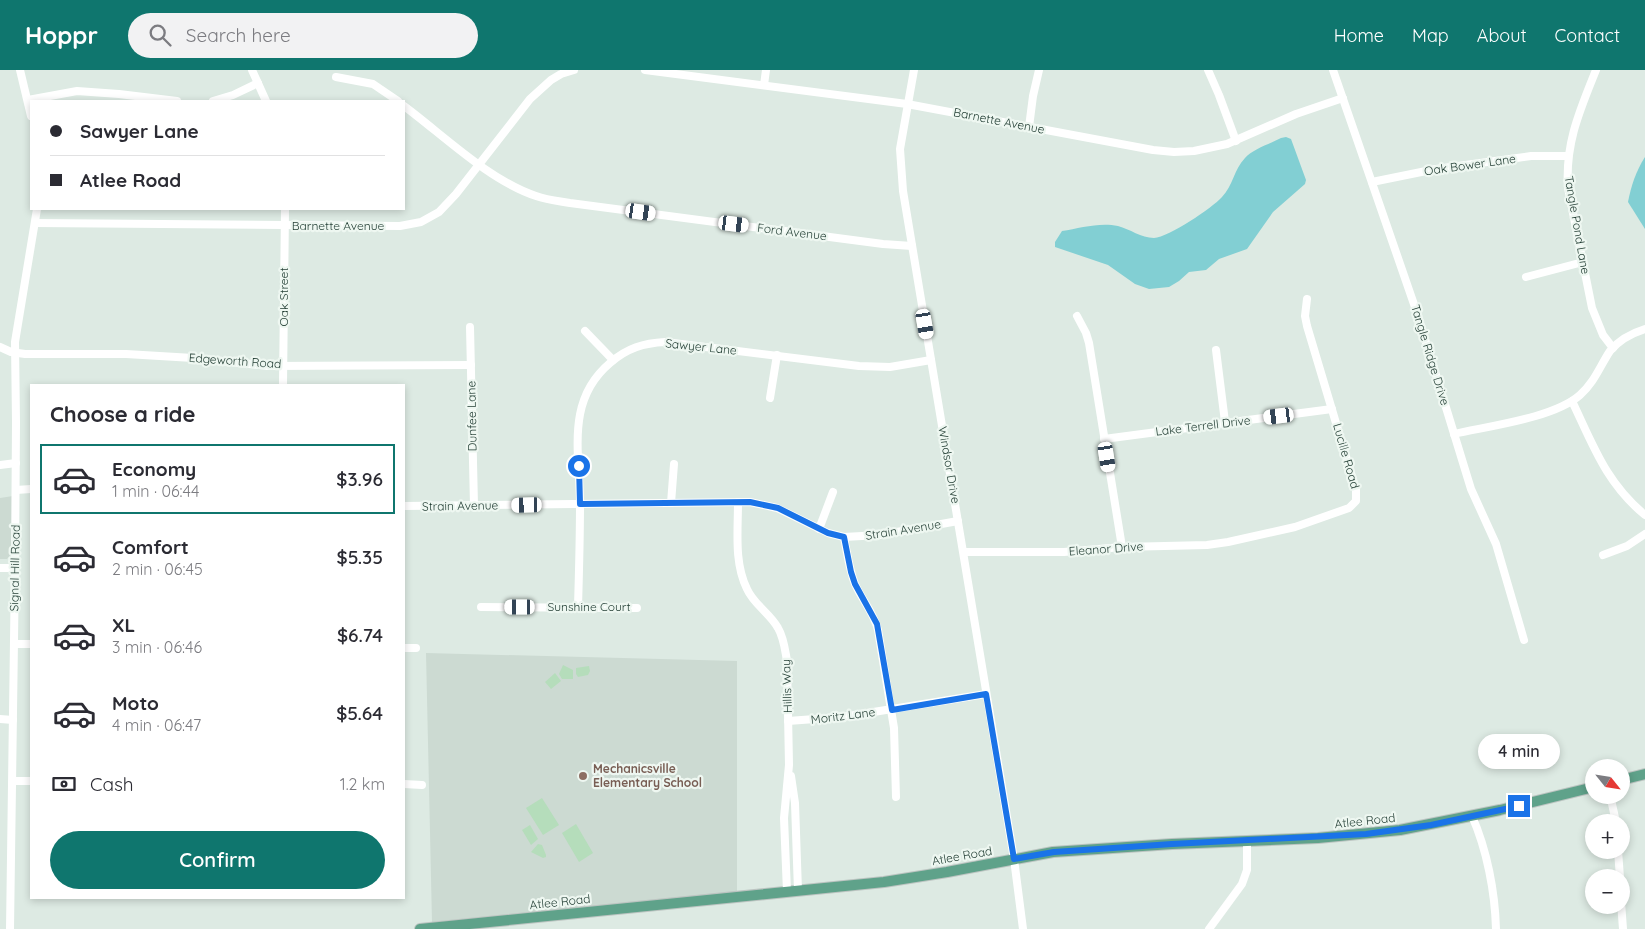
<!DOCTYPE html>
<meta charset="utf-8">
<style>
:root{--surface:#fff;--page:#f2f2f3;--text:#2b2b33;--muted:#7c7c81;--line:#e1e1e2;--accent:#0f766e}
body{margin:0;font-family:Quicksand,sans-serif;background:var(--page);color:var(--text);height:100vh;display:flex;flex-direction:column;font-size:19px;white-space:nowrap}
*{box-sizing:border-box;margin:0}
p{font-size:16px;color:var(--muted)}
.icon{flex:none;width:28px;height:28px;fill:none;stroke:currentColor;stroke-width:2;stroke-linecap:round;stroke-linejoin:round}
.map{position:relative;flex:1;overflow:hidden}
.drawer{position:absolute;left:30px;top:314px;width:375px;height:515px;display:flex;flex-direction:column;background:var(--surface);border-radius:0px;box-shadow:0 2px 8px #0003}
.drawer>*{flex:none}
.hud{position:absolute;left:30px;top:30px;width:375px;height:110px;border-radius:0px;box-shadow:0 2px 8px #0003;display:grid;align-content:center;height:110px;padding:0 20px;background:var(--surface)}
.needle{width:32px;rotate:120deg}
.buttons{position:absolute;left:1585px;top:689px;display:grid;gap:10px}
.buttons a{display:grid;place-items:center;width:45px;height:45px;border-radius:50%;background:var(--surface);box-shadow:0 2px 8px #0003;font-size:25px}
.end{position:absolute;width:22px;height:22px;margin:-11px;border:6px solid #1a73e8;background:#fff;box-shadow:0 0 0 2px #fff}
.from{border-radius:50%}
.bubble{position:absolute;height:35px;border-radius:18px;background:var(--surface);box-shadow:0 2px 8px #0003;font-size:16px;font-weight:600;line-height:35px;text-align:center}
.car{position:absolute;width:15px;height:30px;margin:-15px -8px;border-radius:6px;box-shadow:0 0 4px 1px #0007;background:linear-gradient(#fff 24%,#345 0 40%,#fff 0 76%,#345 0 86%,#fff 0)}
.hud b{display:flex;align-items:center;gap:18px;height:48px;font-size:19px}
.hud b+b{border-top:1px solid var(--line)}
.hud i{width:12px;height:12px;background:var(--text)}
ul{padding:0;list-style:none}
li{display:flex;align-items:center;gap:15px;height:70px;margin:0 10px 8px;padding:0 10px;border:2px solid transparent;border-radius:0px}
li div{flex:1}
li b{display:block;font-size:19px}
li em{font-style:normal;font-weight:600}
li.selected{border-color:var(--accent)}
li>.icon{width:45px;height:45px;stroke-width:1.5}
h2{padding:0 20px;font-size:22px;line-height:60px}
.pay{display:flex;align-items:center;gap:12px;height:55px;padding:0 20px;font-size:19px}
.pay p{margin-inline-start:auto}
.button{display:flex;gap:10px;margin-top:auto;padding:10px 20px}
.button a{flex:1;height:58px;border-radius:30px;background:var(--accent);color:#fff;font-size:20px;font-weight:600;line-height:58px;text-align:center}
header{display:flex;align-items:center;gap:30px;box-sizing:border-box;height:70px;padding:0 25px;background:var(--accent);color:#fff}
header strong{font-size:24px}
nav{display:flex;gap:28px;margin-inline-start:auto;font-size:18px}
.search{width:350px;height:45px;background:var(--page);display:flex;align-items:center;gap:12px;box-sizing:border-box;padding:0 18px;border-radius:28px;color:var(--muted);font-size:19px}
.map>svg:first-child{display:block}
</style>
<header>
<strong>Hoppr</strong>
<div class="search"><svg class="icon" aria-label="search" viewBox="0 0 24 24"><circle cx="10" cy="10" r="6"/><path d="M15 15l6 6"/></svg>Search here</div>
<nav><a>Home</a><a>Map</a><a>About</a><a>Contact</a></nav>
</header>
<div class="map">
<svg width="1645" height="859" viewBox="0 0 1645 859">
<rect width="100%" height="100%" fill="#ddeae3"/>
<!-- built -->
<g fill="#ccdad2">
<path d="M 13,426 L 12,483 L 7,489 L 0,489 L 0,428 Z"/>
<path d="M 426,583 L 737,591 L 737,822 L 432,852 Z"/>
</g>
<!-- green -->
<g fill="#b5ddbb">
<path d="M 563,595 L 573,600 L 573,609 L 562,609 L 559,604 Z"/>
<path d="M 589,596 L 590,601 L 588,605 L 578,607 L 576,604 L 576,598 Z"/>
<path d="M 555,603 L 561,611 L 551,619 L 545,612 Z"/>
<path d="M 542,728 L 559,755 L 543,765 L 526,738 Z"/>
<path d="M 576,754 L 593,783 L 579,792 L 562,763 Z"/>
<path d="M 530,755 L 538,769 L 531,775 L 522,760 Z"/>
<path d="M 538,774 L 542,775 L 546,785 L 546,787 L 543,788 L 531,782 Z"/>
</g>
<!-- water -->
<g fill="#82cfd3">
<path d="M 1286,67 L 1291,69 L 1306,110 L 1305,114 L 1273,142 L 1247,179 L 1219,189 L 1206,200 L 1189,202 L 1179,211 L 1169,217 L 1149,219 L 1135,214 L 1108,195 L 1055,177 L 1055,172 L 1062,161 C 1080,158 1100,152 1118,156 C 1130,159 1141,168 1154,168 C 1169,167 1212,138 1222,127 C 1233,116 1234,99 1245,88 C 1253,79 1270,74 1281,68 Z"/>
<path d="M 1645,87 L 1645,159 L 1628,132 C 1631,116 1636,101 1645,87 Z"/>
</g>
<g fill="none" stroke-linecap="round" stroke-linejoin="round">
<!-- major casing -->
<g stroke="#bcc4c1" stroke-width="12">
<g id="major">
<path d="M 1621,710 L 1645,704"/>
<path d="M 420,859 L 884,812 L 947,802 L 1053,782 L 1172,774 L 1318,768 L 1400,760 L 1500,740 L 1594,717"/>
</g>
</g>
<!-- minor -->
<g stroke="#fff" stroke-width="8">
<path d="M 20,0 L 31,46"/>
<path d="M 252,0 L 266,31"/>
<path d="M 645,0 L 907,34 L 1153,80 L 1174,82 L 1194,81 L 1227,74 L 1296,44 L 1343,28"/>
<path d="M 914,0 L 900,79 L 903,121 L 1014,789 L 1023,859"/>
<path d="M 1208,0 L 1219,25 L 1236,71"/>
<path d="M 1333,0 L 1417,243 L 1471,419 L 1496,474 L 1524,570"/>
<path d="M 1596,0 C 1580,40 1565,73 1568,118 L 1592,238 L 1603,265 L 1613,278"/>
<path d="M 336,7 L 373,14 L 398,31"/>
<path d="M 764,15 L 766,0"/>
<path d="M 28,30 L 77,21 L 119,24 L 177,31"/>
<path d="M 213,31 L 233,25 L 258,13"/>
<path d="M 404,36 C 443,65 490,111 536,126 C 547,130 558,131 570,133 L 883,174 L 912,176"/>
<path d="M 1029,57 L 1033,26 L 1039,0"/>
<path d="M 1372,112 L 1436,99 L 1531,86 L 1568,86"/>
<path d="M 35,153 L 400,156 L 421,152 L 439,142 L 456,124 L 530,29 L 551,10 L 561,4 L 574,0"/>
<path d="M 1526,207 L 1583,192"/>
<path d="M 1077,246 L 1086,263 L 1089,273 L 1122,477"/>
<path d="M 470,257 L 474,436"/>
<path d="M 585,261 L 613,290"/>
<path d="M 0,277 L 11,282 L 25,284 L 126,284 L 193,288 L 269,296 L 471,295"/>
<path d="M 1216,280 L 1225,352"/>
<path d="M 283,315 L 285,139"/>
<path d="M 770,328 L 777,285"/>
<path d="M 1572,331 C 1593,375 1606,413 1645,445"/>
<path d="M 1454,364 C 1489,356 1554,348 1580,325 C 1594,313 1600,296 1610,281 C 1619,270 1632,263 1645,259"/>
<path d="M 1104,369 L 1332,339"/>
<path d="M 0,395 L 16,393"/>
<path d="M 16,420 L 31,419"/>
<path d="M 738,432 C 738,461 734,493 747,519 C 754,535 770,543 778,558 C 784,568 785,580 787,591 L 789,695 L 784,748 L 787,822"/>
<path d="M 671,433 L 674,394"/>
<path d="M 404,436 L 750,432 L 777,438 L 828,463 L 844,467 L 880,465 L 958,451"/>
<path d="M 819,459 L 833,422"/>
<path d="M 844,467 C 847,482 849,499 855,514 C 862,530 874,543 878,560 L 894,658 L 896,727"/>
<path d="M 964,482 L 1064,482 L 1122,477 L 1207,475 L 1228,472 L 1295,457 L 1349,438 L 1356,431 L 1356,420 L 1307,256 L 1305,246 L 1307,229"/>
<path d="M 1603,485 L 1627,476 L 1645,464"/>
<path d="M 0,498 L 15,498"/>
<path d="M 481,537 L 637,538"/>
<path d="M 578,537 C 579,503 580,469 580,435 C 580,383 565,331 610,293 C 627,278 644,273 665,272 L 859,296 L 890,297 L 931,290"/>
<path d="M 15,574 L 31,574"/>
<path d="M 404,578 L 416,578"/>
<path d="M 0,649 L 13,650"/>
<path d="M 788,651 L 842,647 L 986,624"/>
<path d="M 791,706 L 795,733 L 798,821"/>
<path d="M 13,711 L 31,711"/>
<path d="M 404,714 L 422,715"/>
<path d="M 1610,725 L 1616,752"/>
<path d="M 1472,746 C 1487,780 1495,822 1496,859"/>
<path d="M 1618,780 L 1620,808"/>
<path d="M 1621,832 L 1623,859"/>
<path d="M 10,859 L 15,498 L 16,353 L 15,272 L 37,139"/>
<path d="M 1209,859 L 1242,814 L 1247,800 L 1247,771"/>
</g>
<!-- major -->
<use href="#major" stroke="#5fa28a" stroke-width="10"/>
</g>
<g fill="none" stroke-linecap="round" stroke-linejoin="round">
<!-- route -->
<path stroke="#1a73e8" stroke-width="6" d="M 579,396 L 580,434 L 750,432 L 778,438 L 828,463 L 844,467 L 851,502 L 855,514 L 877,554 L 892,640 L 986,624 L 1014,789 L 1054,782 L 1172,774 L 1366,764 L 1431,755 L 1519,736"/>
</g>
<!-- markers -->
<circle fill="#8d6e63" stroke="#eef7f1" stroke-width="2" cx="583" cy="706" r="5"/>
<g text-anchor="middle" stroke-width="4.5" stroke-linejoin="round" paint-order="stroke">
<!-- street labels -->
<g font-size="12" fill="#1e3a30" stroke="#eef7f1">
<text transform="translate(999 51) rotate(11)" y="4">Barnette Avenue</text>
<text transform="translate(1470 95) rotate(-8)" y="4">Oak Bower Lane</text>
<text transform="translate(1577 155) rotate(80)" y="4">Tangle Pond Lane</text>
<text x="338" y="160">Barnette Avenue</text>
<text transform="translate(792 162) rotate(7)" y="4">Ford Avenue</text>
<text transform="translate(284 227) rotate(-90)" y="4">Oak Street</text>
<text transform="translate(701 277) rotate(6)" y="4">Sawyer Lane</text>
<text transform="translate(1430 285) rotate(73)" y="4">Tangle Ridge Drive</text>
<text transform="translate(235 291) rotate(4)" y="4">Edgeworth Road</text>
<text transform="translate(472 346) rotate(-91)" y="4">Dunfee Lane</text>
<text transform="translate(1203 356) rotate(-7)" y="4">Lake Terrell Drive</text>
<text transform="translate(1346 386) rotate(74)" y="4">Lucille Road</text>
<text transform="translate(949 395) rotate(80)" y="4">Windsor Drive</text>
<text transform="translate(460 436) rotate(-1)" y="4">Strain Avenue</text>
<text transform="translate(903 460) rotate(-9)" y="4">Strain Avenue</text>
<text transform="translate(1106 479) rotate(-4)" y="4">Eleanor Drive</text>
<text transform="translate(15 498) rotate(-89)" y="4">Signal Hill Road</text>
<text x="589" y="541">Sunshine Court</text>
<text transform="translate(787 616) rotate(-92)" y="4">Hillis Way</text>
<text transform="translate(843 646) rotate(-7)" y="4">Moritz Lane</text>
<text transform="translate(1365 751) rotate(-6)" y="4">Atlee Road</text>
<text transform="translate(962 786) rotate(-10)" y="4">Atlee Road</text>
<text transform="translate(560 832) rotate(-6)" y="4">Atlee Road</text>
</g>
<!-- education labels -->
<g font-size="12" font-weight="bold" fill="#785e54" stroke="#eef7f1" text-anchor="start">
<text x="593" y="703">Mechanicsville<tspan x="593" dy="14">Elementary School</tspan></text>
</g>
</g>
</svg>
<div class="buttons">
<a><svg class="needle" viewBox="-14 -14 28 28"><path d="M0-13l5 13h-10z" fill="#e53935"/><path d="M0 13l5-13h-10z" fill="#7c7c81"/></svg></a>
<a>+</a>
<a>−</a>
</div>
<i class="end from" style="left:579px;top:396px"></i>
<i class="end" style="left:1519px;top:736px"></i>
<div class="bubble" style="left:1478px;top:664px;width:82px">4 min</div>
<i class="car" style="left:641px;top:142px;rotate:98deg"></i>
<i class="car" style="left:734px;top:154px;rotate:97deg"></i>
<i class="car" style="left:925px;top:254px;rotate:170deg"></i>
<i class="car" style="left:1279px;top:346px;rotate:263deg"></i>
<i class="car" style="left:1107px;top:387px;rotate:171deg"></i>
<i class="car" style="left:527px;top:435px;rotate:269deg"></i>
<i class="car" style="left:520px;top:537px;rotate:270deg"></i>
<div class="hud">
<b><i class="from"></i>Sawyer Lane</b>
<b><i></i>Atlee Road</b>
</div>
<section class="drawer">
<h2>Choose a ride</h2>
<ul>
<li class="selected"><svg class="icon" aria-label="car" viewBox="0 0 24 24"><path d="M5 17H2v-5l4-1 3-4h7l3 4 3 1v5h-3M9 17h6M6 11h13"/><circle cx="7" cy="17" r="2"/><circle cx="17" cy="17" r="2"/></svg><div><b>Economy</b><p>1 min · 06:44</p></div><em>$3.96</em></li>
<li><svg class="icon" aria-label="car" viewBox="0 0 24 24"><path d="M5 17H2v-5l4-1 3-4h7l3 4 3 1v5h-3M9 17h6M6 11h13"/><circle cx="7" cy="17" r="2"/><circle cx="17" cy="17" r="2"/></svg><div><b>Comfort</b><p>2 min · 06:45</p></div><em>$5.35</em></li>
<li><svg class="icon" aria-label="car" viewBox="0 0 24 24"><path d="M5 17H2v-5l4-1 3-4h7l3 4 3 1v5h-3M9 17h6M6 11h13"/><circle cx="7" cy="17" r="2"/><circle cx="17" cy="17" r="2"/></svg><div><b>XL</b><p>3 min · 06:46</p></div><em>$6.74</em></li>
<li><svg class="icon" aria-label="car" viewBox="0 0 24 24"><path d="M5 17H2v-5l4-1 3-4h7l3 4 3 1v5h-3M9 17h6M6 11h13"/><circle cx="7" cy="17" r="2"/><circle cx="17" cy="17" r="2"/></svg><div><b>Moto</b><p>4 min · 06:47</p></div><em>$5.64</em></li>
</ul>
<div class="pay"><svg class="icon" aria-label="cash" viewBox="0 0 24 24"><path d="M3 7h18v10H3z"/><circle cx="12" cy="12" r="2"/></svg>Cash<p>1.2 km</p></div>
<div class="button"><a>Confirm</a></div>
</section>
</div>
